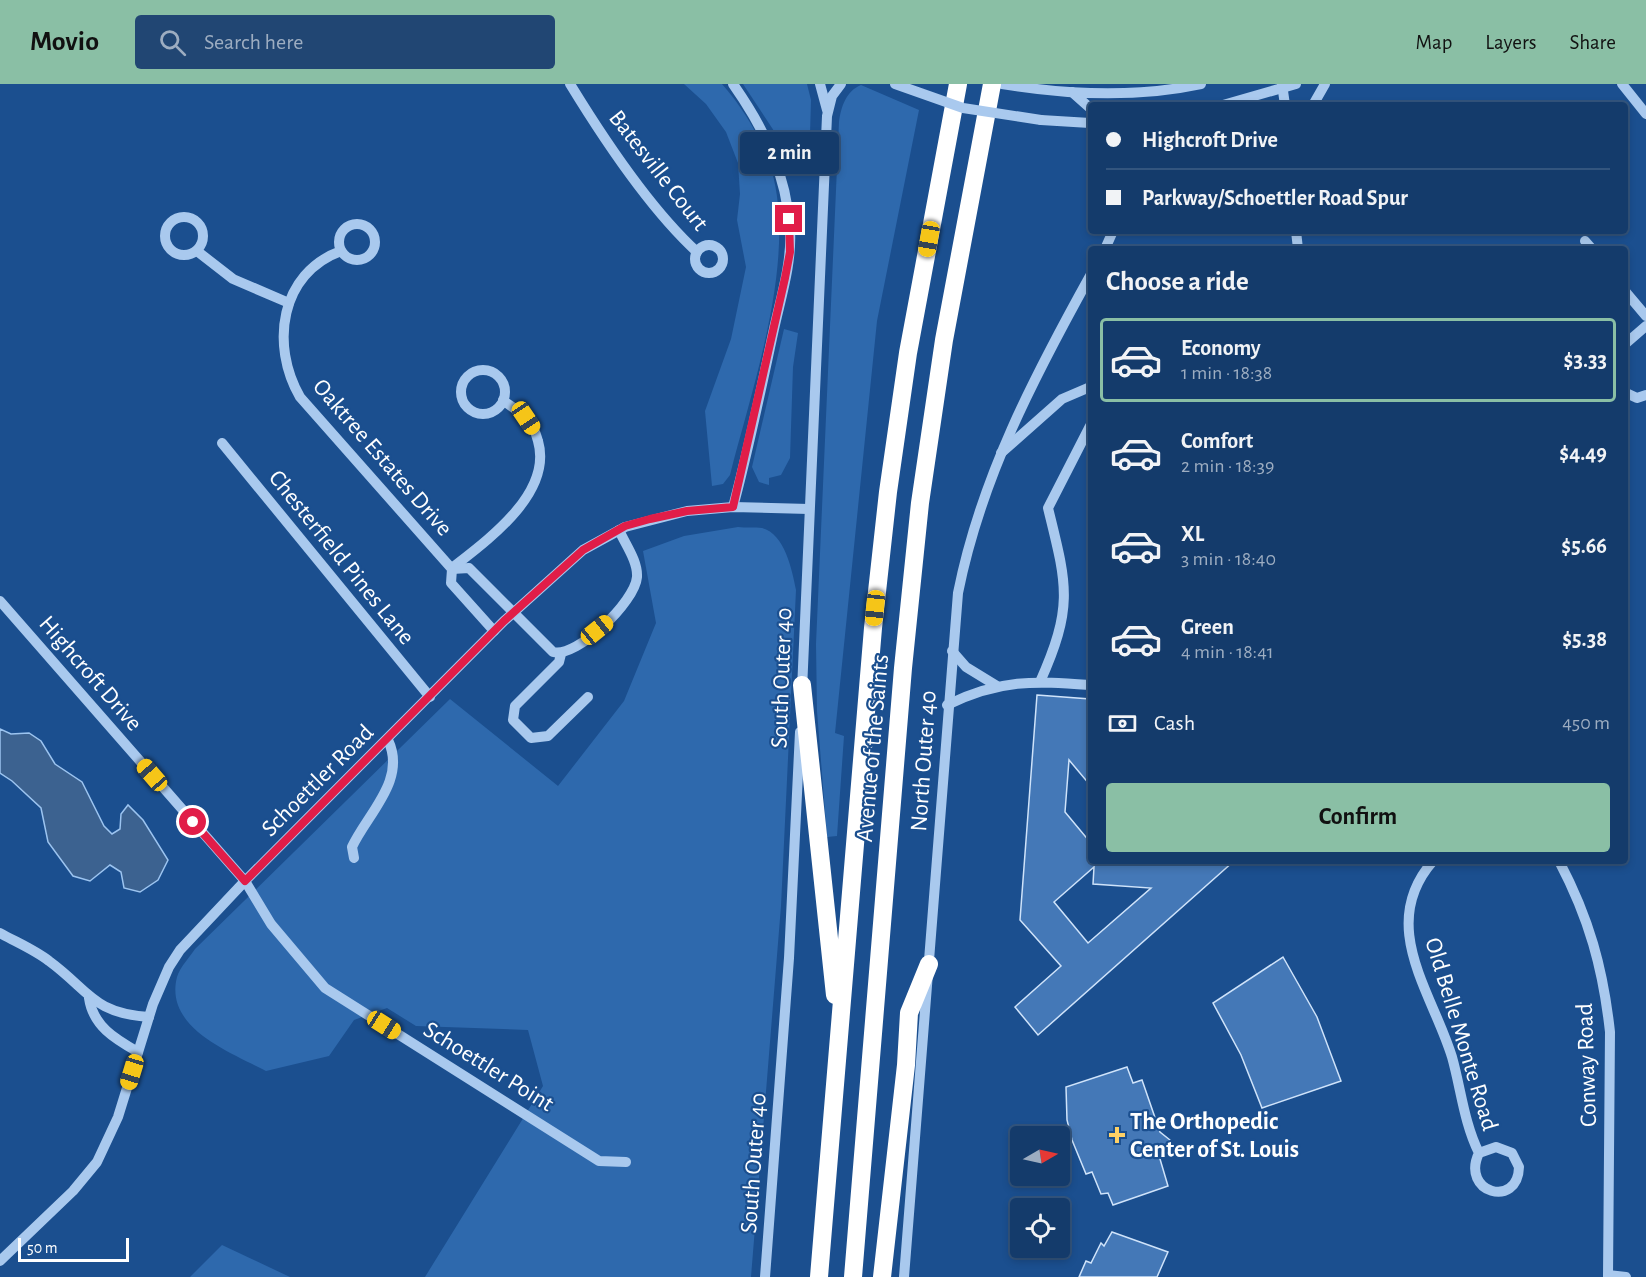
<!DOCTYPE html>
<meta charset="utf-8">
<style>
:root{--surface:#143b6b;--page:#214673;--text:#f1f3f6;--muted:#9dadc1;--line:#33557e;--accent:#8abfa5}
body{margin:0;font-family:"Alegreya Sans",sans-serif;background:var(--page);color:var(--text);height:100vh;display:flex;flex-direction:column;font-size:22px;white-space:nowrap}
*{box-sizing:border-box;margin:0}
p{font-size:20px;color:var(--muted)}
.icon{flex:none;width:33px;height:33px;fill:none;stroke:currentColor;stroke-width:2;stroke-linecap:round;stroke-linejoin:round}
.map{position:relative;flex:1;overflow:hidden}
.drawer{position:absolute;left:1088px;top:162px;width:540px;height:618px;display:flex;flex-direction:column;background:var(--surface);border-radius:6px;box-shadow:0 3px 9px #0003,0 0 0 2px var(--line)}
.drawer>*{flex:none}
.hud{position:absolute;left:1088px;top:18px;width:540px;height:132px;border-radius:6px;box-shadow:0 3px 9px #0003,0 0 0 2px var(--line);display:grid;align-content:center;height:132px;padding:0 18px;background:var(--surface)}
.needle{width:39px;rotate:81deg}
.controls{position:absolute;left:1010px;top:1042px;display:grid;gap:12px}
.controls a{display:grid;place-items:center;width:60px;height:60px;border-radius:6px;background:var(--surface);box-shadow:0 3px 9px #0003,0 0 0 2px var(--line);font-size:30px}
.scale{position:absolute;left:18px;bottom:15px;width:111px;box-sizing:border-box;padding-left:6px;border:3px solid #fff;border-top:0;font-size:16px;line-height:21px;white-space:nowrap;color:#fff;-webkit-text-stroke:4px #1b4f8f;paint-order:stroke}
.end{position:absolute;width:27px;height:27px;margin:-14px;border:8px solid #e11d48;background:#fff;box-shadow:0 0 0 3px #fff}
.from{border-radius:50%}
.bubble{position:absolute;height:42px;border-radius:6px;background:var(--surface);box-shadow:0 3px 9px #0003,0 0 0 2px var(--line);font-size:20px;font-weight:700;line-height:42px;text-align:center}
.car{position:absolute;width:18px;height:36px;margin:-18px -9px;border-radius:8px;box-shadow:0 0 4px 2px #0007;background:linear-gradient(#f5c518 24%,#345 0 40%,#f5c518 0 76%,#345 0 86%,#f5c518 0)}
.hud b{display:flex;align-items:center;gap:21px;height:57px;font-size:22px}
.hud b+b{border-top:2px solid var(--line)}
.hud i{width:15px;height:15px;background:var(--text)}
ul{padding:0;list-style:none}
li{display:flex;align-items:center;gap:18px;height:84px;margin:0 12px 9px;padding:0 6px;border:3px solid transparent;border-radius:6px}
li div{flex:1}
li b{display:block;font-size:22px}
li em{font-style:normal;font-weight:700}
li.on{border-color:var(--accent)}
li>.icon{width:54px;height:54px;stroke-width:1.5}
h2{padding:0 18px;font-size:27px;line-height:72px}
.pay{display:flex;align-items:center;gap:15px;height:66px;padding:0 18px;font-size:22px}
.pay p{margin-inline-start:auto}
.action{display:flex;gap:12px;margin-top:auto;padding:12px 18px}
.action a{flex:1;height:69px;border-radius:6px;background:var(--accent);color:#111;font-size:24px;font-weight:700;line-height:69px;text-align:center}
header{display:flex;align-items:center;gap:36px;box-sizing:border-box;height:84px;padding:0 30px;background:var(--accent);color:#111}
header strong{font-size:28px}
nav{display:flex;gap:33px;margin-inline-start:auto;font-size:21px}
.search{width:420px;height:54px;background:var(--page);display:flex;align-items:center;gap:15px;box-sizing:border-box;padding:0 21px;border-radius:6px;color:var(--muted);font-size:22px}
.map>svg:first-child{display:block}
</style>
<header>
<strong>Movio</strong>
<div class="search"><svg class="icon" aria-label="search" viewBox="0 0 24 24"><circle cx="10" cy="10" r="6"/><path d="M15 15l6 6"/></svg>Search here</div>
<nav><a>Map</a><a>Layers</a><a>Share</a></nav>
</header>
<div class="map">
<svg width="1646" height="1193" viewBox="0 0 1646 1193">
<rect width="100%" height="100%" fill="#1b4f8f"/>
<!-- green -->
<g fill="#2e69ad">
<path d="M 684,0 L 722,0 C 742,23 758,48 769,78 C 800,168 753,300 730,391 L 723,400 L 712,402 L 705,327 L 731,255 L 746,183 L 737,136 L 740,110 L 738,79 L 726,48 L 706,20 Z"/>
<path d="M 743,0 L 807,0 L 811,16 L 809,85 L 788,86 L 774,47 Z"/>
<path d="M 861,1 L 919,26 L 877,237 L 835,649 L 844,652 L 837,752 L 827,753 L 817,627 L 816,560 L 839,38 C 841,23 846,7 861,1 Z"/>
<path d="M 784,245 L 798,249 L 793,283 L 790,374 L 781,391 L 769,394 L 769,401 L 759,398 L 752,383 Z"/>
<path d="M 738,443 C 745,444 755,443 762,444 C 785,450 792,486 796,506 L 781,822 L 751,1193 L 425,1193 L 543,1002 L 528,946 L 416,942 L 387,924 L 354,936 L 329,972 L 266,987 C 230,968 164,944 177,893 C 180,883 190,873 195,865 L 450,615 L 558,702 L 624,617 L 656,539 L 643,467 L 684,452 Z"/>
<path d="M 222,1161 L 290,1193 L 190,1193 Z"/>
</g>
<!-- water -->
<path fill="#3c6290" stroke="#9cc4f0" stroke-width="1.5" d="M 0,645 L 11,650 L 29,649 L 41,657 L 55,680 L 82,698 L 104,742 L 112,750 L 120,745 L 121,730 L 128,721 L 143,736 L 168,776 L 158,796 L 140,808 L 124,804 L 121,788 L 110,781 L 90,797 L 73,792 L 48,758 L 41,724 L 12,697 L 0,689 Z"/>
<!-- building -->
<g fill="#4478b7" stroke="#cfe3fa" stroke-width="1.5" fill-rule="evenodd">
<path d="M 1037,611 L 1090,615 L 1090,701 L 1069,676 L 1065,728 L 1090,758 L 1090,777 L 1234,777 L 1038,951 L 1015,923 L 1061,882 L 1020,836 ZM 1094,783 L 1093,800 L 1151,804 L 1088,859 L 1054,818 Z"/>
<path d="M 1283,873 L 1317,933 L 1341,997 L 1262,1024 L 1241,971 L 1213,919 Z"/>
<path d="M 1127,983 L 1133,999 L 1142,996 L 1160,1048 L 1170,1056 L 1170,1066 L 1160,1075 L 1168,1102 L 1113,1121 L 1108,1109 L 1101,1110 L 1092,1088 L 1086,1090 L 1072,1056 L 1067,1036 L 1066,1003 Z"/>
<path d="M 1112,1148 L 1168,1168 L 1157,1193 L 1079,1193 L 1086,1177 L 1091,1179 L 1101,1159 L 1104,1162 Z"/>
</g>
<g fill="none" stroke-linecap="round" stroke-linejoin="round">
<!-- minor -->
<g stroke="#a9c9ee" stroke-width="10">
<path d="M 570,0 C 603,54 650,125 697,168"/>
<path d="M 733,0 C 764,44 787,91 790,146 C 792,179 781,213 774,245 C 761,305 749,364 733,423"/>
<path d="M 820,0 L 827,26"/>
<path d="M 1002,0 C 1068,11 1136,14 1201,0"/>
<path d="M 1282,0 L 1285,21"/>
<path d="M 1622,0 L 1646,30"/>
<path d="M 1072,8 L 1090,24"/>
<path d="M 1223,21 L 1296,0"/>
<path d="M 1313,21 L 1325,0"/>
<path d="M 1041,36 L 1090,39"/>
<circle cx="184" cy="152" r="19"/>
<circle cx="357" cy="158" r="18"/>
<path d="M 1296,147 L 1298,165"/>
<path d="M 1585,157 L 1592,165"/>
<circle cx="709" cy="175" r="14"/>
<path d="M 1105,165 L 1113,147"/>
<path d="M 197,167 L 233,195 L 289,219"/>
<path d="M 341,167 C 280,189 270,261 300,313 L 452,485 L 451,499 L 494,547"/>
<path d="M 1624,206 L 1646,232"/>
<path d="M 1624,261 L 1646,242"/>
<circle cx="483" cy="308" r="22"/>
<path d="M 1624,308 L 1637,314 L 1646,311"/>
<path d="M 222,359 L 430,613"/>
<path d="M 1001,369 L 1062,315 L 1090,303"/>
<path d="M 452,484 C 488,456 553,409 538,357 C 536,349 532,340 525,333 C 519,327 510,322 503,316"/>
<path d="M 452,485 L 469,484 L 553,568 C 577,574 635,518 637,493 C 638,477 625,460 619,446"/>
<path d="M 0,517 L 245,797 L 271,840 L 325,904 L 599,1077 L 626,1078"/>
<path d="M 952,567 L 966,583 L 997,602"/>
<path d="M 561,570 L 559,578 L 515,622 L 513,636 L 531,654 L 548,652 L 588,613"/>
<path d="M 1040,598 C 1074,522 1067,501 1048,424 L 1090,342"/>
<path d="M 802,606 L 827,32 L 832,12 L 841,0"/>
<path d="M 947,621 C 1000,595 1034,597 1090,601"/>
<path d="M 354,774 L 352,763 C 368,729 407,696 388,656"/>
<path d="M 1433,777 C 1377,841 1432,908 1452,973 C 1461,1005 1464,1039 1479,1069 C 1460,1109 1518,1125 1519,1083 L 1512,1069 L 1496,1063 L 1479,1069"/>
<path d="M 1559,777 C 1589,834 1603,884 1610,948 L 1608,1193"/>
<path d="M 0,849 C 16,858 35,866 49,877 C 90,907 92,929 149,933"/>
<path d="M 89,914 C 93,942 115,955 138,968"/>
<path d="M 0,1177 L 73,1107 L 97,1078 L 118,1033 L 153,920 L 169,883 L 180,866 L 245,797 L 504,537 L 583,466 L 625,443 L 687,427 L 733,423 L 809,425"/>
<path d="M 1608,1191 L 1626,1193"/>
<path d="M 765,1193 L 789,874 L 800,648"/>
<path d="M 904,1193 L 958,509 C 981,394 1034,293 1090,192"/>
</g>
<!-- highway -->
<g stroke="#fff" stroke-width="18">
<path d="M 802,601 L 835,911"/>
<path d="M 819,1193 L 873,544 L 888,408 L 908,269 L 958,0"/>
<path d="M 853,1193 L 903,584 L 920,419 L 944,256 L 992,0"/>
<path d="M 882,1193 L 906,981 L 909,929 L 929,880"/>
</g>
<!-- minor-bridge -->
<path stroke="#a9c9ee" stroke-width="10" d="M 895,0 L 963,24 L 1041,36"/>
</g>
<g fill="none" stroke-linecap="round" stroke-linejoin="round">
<!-- route -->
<path stroke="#e11d48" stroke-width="8" d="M 193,738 L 245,797 L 504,537 L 583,466 L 625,442 L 650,435 L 687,427 L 733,423 L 785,194 L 790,168 L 789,135"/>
</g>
<!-- markers -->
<path fill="#ffd166" stroke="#1b4f8f" stroke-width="2" d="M1114 1042h6v6h6v6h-6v6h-6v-6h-6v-6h6z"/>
<g text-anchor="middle" stroke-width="4.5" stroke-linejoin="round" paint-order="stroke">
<!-- street labels -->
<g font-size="24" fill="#fff" stroke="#1b4f8f">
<text transform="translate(659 86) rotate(52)" y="8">Batesville Court</text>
<text transform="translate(383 373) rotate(49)" y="8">Oaktree Estates Drive</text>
<text transform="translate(342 473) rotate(51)" y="8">Chesterfield Pines Lane</text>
<text transform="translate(91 589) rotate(49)" y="8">Highcroft Drive</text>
<text transform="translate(781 594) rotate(-88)" y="8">South Outer 40</text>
<text transform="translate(872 664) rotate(-85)" y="8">Avenue of the Saints</text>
<text transform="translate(923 677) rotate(-86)" y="8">North Outer 40</text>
<text transform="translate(317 696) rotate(-45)" y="8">Schoettler Road</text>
<text transform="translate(1462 950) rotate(73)" y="8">Old Belle Monte Road</text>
<text transform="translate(1586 981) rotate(-92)" y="8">Conway Road</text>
<text transform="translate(489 982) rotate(32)" y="8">Schoettler Point</text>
<text transform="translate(753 1079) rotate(-86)" y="8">South Outer 40</text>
</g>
<!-- poi labels -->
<g font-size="24" font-weight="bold" fill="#fff" stroke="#1b4f8f" text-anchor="start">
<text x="1130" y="1045">The Orthopedic<tspan x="1130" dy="28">Center of St. Louis</tspan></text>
</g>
</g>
</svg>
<div class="controls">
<a><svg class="needle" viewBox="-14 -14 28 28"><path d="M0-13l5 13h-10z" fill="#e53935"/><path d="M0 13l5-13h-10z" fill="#9dadc1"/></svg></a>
<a><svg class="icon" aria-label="locate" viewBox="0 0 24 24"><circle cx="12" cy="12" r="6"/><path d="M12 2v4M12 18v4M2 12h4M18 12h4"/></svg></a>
</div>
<div class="scale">50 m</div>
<i class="end from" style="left:193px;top:738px"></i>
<i class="end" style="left:789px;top:135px"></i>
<div class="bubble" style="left:740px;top:48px;width:99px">2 min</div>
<i class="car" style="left:929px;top:155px;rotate:190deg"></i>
<i class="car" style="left:526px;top:334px;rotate:146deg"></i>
<i class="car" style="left:875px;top:524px;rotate:186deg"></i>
<i class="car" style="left:597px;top:546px;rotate:51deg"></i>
<i class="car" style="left:152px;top:691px;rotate:319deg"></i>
<i class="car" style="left:384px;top:941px;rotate:122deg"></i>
<i class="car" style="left:132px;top:988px;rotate:197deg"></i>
<div class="hud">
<b><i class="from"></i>Highcroft Drive</b>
<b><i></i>Parkway/Schoettler Road Spur</b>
</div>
<section class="drawer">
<h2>Choose a ride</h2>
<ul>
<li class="on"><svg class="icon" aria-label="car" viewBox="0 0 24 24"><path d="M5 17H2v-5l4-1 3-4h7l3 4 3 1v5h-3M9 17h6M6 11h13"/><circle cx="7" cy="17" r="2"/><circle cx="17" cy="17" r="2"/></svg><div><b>Economy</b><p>1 min · 18:38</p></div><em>$3.33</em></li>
<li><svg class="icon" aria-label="car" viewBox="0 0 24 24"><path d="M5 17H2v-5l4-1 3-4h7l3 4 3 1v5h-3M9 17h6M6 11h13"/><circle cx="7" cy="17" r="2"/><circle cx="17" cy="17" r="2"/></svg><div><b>Comfort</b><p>2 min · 18:39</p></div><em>$4.49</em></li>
<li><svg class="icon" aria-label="car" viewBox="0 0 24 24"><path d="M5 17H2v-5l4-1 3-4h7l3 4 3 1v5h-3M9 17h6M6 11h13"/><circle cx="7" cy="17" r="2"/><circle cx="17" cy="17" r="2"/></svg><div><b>XL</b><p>3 min · 18:40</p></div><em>$5.66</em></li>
<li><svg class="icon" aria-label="car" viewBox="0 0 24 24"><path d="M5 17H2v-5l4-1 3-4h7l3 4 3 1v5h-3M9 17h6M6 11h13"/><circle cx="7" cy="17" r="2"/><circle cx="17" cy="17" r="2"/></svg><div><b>Green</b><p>4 min · 18:41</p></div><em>$5.38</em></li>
</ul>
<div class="pay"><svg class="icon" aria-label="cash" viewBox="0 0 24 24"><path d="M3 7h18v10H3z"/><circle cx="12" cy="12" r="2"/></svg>Cash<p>450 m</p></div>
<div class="action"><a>Confirm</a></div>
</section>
</div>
